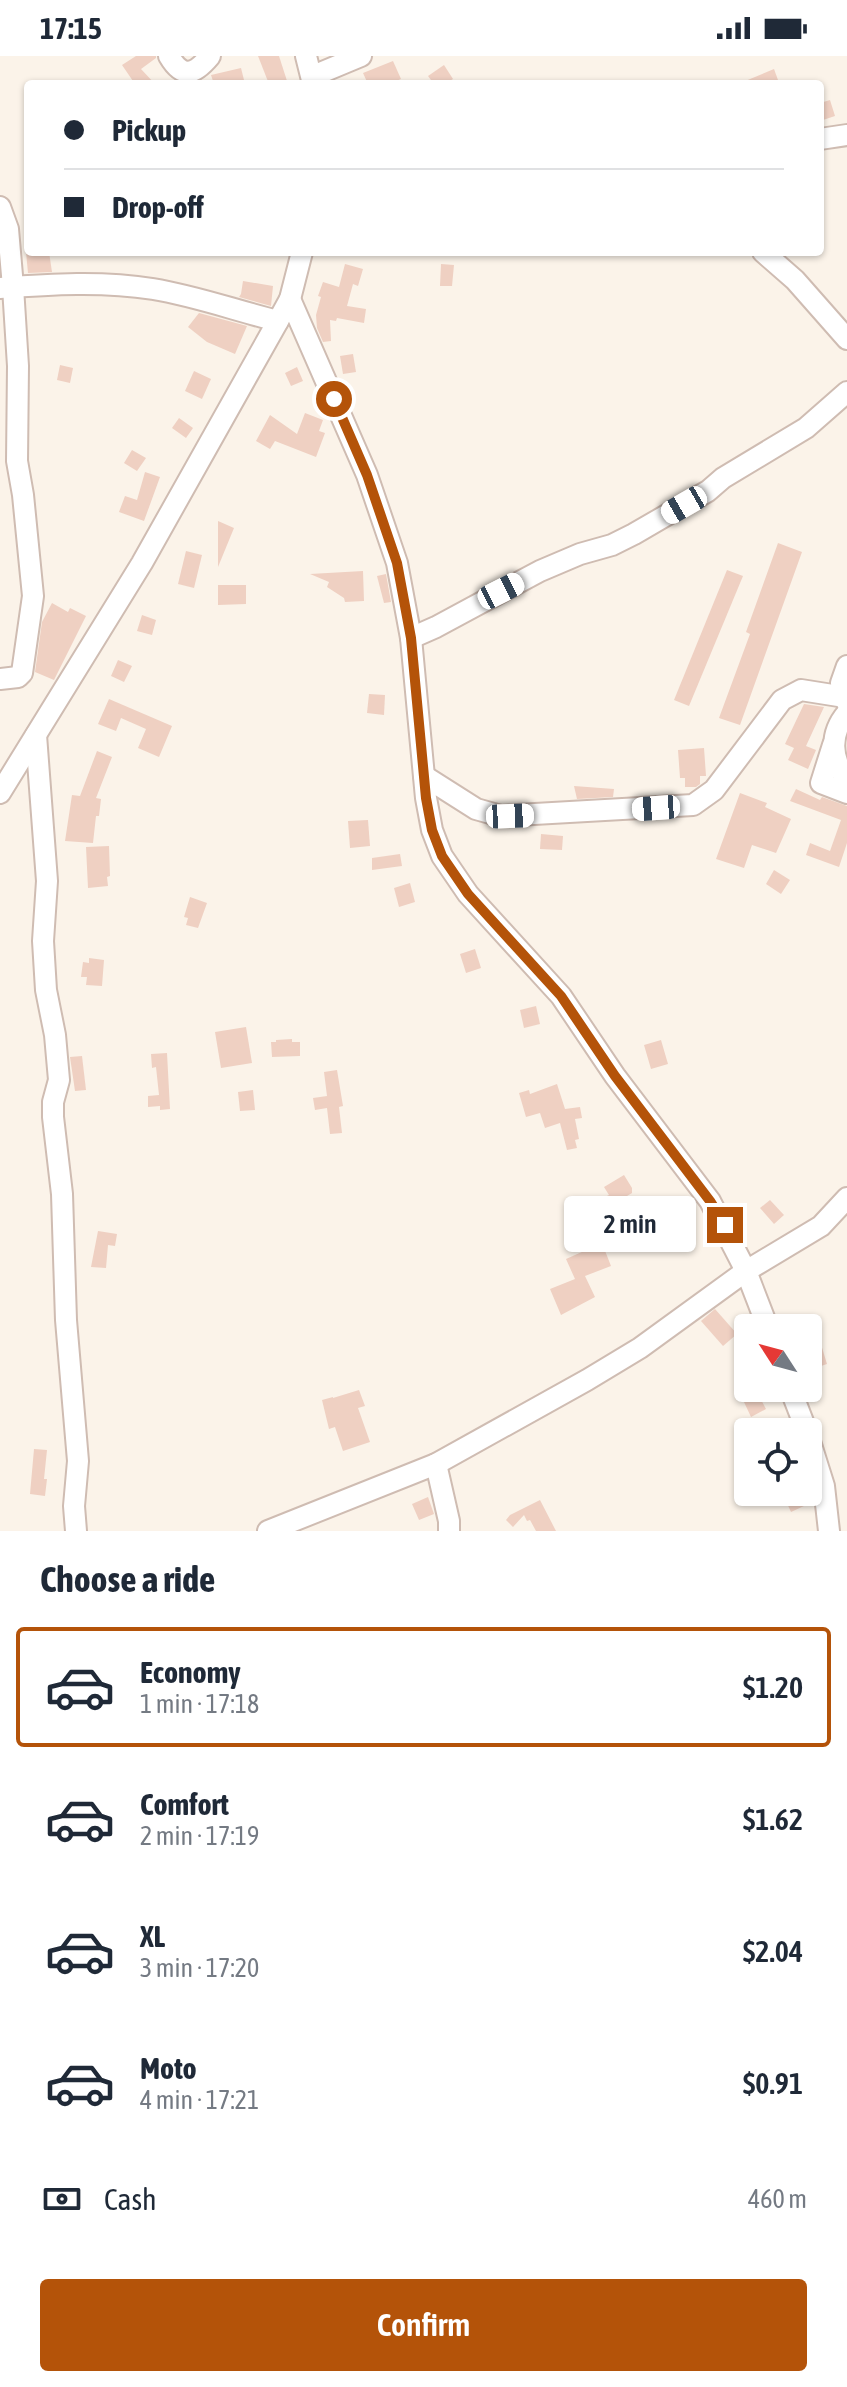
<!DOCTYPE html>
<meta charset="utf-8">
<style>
:root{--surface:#fff;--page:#f6f6f7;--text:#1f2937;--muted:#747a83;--line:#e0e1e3;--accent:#b45309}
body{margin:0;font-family:"Asap Condensed",sans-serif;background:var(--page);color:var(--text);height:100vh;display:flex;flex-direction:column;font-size:30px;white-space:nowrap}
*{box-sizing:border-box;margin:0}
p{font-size:26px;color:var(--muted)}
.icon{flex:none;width:44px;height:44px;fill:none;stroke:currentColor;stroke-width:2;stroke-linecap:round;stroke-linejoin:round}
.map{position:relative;height:1475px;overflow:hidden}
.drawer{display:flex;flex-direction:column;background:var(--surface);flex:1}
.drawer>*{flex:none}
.top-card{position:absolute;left:24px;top:24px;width:800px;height:176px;border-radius:8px;box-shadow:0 2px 6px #0004;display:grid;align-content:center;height:176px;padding:0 40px;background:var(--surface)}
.needle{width:52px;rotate:306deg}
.controls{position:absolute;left:734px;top:1258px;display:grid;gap:16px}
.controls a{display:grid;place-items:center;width:88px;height:88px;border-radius:8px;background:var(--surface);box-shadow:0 2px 6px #0004;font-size:40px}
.end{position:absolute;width:36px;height:36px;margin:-18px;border:10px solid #b45309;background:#fff;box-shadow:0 0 0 4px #fff}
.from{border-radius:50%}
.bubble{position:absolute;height:56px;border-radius:8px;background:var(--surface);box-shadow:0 2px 6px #0004;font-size:26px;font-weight:600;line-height:56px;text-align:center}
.car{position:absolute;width:24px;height:48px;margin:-24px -12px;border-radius:10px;box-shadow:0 0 6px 2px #0007;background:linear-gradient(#fff 24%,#345 0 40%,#fff 0 76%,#345 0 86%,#fff 0)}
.top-card b{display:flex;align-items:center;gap:28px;height:76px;font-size:30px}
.top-card b+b{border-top:2px solid var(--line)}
.top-card i{width:20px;height:20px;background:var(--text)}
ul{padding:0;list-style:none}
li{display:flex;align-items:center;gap:24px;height:120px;margin:0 16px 12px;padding:0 24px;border:4px solid transparent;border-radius:8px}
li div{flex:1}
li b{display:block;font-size:30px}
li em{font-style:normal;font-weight:600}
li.current{border-color:var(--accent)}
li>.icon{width:72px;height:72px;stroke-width:1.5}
h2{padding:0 40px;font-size:36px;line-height:96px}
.pay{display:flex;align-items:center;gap:20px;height:88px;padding:0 40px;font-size:30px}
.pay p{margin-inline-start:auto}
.action{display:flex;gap:16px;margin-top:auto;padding:16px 40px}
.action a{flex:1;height:92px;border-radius:8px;background:var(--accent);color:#fff;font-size:32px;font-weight:600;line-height:92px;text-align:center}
.status{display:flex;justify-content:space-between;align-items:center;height:56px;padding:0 40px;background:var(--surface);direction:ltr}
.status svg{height:22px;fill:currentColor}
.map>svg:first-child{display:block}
</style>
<div class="status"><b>17:15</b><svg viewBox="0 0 49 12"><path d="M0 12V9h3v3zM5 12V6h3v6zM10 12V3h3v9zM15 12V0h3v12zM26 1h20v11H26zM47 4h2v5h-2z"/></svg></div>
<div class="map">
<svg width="847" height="1475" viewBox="0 0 847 1475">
<rect width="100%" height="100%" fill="#fbf3e9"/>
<!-- building -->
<g fill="#efd0c2">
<path d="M 136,0 L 156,0 L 156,2 L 141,13 L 155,28 L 135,28 L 122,9 Z"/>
<path d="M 258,0 L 279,0 L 288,28 L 269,28 Z"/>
<path d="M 393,5 L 401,23 L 389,28 L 368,28 L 363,17 Z"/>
<path d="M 444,9 L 453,23 L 445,28 L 434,28 L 428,20 Z"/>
<path d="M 241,12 L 245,28 L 214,28 L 211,19 Z"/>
<path d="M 774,13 L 778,24 L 768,28 L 738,28 Z"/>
<path d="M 830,44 L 835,60 L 820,65 L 820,47 Z"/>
<path d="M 26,196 L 49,196 L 52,216 L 28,217 Z"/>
<path d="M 345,208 L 363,213 L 358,230 L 353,228 L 347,250 L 366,253 L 364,267 L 337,262 L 336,265 L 330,264 L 331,285 L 323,286 L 317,272 L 316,259 L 321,241 L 318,240 L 323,226 L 339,231 Z"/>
<path d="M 441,208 L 454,209 L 452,230 L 440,230 Z"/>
<path d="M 243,225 L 273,230 L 271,250 L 239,241 L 241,238 Z"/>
<path d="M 199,257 L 247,270 L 235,298 L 207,286 L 188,271 Z"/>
<path d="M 353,298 L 356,316 L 343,318 L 340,300 Z"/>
<path d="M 60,309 L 73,312 L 70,327 L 57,324 Z"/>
<path d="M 297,311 L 303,325 L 291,330 L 285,317 Z"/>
<path d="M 194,315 L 211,323 L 202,343 L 185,335 Z"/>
<path d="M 305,357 L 323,364 L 319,375 L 325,377 L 316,401 L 275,385 L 270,393 L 256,385 L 270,359 L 297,378 Z"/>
<path d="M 179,362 L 193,372 L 186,382 L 172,372 Z"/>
<path d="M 132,394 L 146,402 L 137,415 L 124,407 Z"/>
<path d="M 145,416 L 160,421 L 144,465 L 119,456 L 125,440 L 137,444 Z"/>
<path d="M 218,465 L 234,472 L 218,511 Z"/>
<path d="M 778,487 L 802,496 L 740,669 L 719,662 L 750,578 L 746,576 Z"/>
<path d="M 186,495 L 202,499 L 194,532 L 178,528 Z"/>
<path d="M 727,514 L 743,520 L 689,650 L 674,644 Z"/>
<path d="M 363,515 L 364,545 L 345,546 L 344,542 L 327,531 L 329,526 L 310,518 Z"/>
<path d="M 386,518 L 391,546 L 384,547 L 377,520 Z"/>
<path d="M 218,529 L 246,529 L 246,548 L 218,549 Z"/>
<path d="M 52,547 L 68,556 L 70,552 L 86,560 L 54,624 L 35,616 L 42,566 Z"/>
<path d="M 142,559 L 156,564 L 152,579 L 137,575 Z"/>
<path d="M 118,604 L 132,610 L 124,626 L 111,620 Z"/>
<path d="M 369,638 L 385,639 L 384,659 L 367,657 Z"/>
<path d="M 109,643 L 172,670 L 159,701 L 138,692 L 146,673 L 121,662 L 116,675 L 98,668 Z"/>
<path d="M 804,648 L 824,651 L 806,690 L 816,694 L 808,713 L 788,704 L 794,692 L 785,688 Z"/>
<path d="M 704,692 L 706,720 L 700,720 L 700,728 L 696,731 L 685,731 L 685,722 L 680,722 L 678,694 Z"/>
<path d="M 97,695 L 112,701 L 96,742 L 101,743 L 99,760 L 96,760 L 93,787 L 65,785 L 72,739 L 80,740 Z"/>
<path d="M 574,730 L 614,733 L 613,741 L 577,743 Z"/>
<path d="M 796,733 L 820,744 L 822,741 L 847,750 L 847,787 L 839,811 L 806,799 L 810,787 L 830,795 L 841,764 L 790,745 Z"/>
<path d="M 740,737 L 767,747 L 765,751 L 791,763 L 776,797 L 752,789 L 744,812 L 716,803 Z"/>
<path d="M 368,764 L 370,790 L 350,792 L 348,765 Z"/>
<path d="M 541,778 L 563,780 L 562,794 L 540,793 Z"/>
<path d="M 109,790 L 110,820 L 107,821 L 108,830 L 88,832 L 86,791 Z"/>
<path d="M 400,798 L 402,810 L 372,814 L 372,802 Z"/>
<path d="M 774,814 L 790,824 L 781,838 L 766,828 Z"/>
<path d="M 410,827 L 415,846 L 399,851 L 394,832 Z"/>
<path d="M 190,841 L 207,847 L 198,872 L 186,869 L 188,862 L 184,861 Z"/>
<path d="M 475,893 L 481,912 L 466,917 L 460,898 Z"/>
<path d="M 89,902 L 104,904 L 102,930 L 86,929 L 87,921 L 81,921 L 83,906 L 89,907 Z"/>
<path d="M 536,950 L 540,968 L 524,972 L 520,954 Z"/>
<path d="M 246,971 L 252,1007 L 221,1012 L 215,976 Z"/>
<path d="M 292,983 L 292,986 L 300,986 L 300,1000 L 272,1001 L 271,986 L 276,986 L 276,984 Z"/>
<path d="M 661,984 L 668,1008 L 651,1013 L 644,989 Z"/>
<path d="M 167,997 L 170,1053 L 160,1054 L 160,1050 L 148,1051 L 148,1040 L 159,1039 L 156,1011 L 152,1012 L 151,998 Z"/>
<path d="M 82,1000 L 86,1034 L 75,1035 L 70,1001 Z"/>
<path d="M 337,1014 L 343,1050 L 339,1051 L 342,1077 L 330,1078 L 327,1052 L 315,1054 L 313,1042 L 327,1040 L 324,1016 Z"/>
<path d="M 557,1028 L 565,1053 L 580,1051 L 582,1062 L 575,1063 L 579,1083 L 575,1084 L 577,1092 L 567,1094 L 560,1067 L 545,1072 L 540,1057 L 526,1061 L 519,1037 L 529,1034 L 530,1038 Z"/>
<path d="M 253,1034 L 255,1054 L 240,1055 L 238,1036 Z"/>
<path d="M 624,1119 L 632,1132 L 632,1137 L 597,1158 L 592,1147 L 609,1139 L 604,1131 Z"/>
<path d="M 673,1140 L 679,1155 L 664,1162 L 658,1146 Z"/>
<path d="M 770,1144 L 784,1159 L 774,1168 L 760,1152 Z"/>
<path d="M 98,1175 L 117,1178 L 115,1190 L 108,1189 L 106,1212 L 91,1211 Z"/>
<path d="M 602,1187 L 611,1210 L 585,1220 L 595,1241 L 561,1259 L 550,1233 L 575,1223 L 566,1203 Z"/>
<path d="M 715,1253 L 737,1278 L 723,1290 L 701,1265 Z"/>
<path d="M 820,1285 L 827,1308 L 812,1313 L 808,1302 L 808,1289 Z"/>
<path d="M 359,1334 L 365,1350 L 358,1352 L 370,1386 L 343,1395 L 335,1371 L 329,1373 L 322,1344 L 333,1341 L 333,1342 Z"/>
<path d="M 758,1338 L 766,1353 L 751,1361 L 744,1346 Z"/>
<path d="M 34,1393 L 47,1394 L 44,1423 L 47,1423 L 45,1440 L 30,1438 Z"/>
<path d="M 798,1437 L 804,1450 L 791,1456 L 785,1443 Z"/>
<path d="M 428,1441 L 434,1458 L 419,1464 L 412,1448 Z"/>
<path d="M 540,1444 L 556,1475 L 536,1475 L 530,1464 L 527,1465 L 524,1459 L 513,1471 L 506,1464 L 510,1459 Z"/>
</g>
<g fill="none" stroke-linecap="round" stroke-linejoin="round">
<!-- minor casing -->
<g stroke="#cfbcb2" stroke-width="24">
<g id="minor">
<path d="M 169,0 C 183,24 195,18 210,0"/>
<path d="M 306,0 L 313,28"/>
<path d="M 313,20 L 361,0"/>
<path d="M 820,83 L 847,79"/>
<path d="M 0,151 L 8,173 L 13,231 L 18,310 L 17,405 L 23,439 L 33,540 L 22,617 L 18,621 L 0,623"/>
<path d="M 763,196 L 795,224 L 847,283"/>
<path d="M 0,232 C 51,228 103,225 153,233 C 196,240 237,255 278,265"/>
<path d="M 290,243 L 367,419 L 397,507 L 411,582 L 426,742 L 432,774 L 442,800 L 468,838 L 561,940 L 615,1020 L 710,1145 L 746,1215 L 768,1272"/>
<path d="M 411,582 L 436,571 L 540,515 L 580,498 L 612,489 L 634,478 L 708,435 L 723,422 L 806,372 L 847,336"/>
<path d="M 847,610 L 841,627 L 847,647"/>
<path d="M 847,657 C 829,678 831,703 847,724"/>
<path d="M 36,679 L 47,825 L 43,885 L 46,934 L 55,979 L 59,1024 L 53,1046 L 53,1061 L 62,1138 L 66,1264 L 78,1405 L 74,1450 L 76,1475"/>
<path d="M 833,689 L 821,727 L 847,737"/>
<path d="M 424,720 L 476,753 L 501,760 L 693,749 L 714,734 L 782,644 L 801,634 L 845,641"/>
<path d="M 0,737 L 142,507 L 278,265 L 290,243 L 302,196"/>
<path d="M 790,1332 L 807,1376"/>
<path d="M 808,1379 L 824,1430 L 829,1475"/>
<path d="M 436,1408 L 449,1465 L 449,1475"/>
<path d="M 268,1475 L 436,1408 L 587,1324 L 640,1292 L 746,1215 L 821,1170 L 847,1142"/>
</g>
</g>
<!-- minor -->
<use href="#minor" stroke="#fff" stroke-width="20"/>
</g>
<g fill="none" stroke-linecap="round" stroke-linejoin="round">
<!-- route -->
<path stroke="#b45309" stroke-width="10" d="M 334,343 L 367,419 L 397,507 L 411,582 L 426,742 L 432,774 L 442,800 L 468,838 L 561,940 L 615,1020 L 710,1145 L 725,1169"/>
</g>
</svg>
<div class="controls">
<a><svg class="needle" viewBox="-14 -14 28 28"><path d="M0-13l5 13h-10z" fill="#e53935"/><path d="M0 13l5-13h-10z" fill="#747a83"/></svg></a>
<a><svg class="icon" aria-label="locate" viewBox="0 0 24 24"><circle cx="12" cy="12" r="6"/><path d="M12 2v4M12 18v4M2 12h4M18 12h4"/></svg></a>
</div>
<i class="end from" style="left:334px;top:343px"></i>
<i class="end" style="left:725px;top:1169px"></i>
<div class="bubble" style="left:564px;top:1140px;width:132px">2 min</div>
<i class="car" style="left:684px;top:449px;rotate:240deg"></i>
<i class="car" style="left:501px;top:535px;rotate:63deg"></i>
<i class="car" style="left:656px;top:752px;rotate:266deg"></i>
<i class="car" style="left:510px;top:760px;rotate:88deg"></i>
<div class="top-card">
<b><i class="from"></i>Pickup</b>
<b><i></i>Drop-off</b>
</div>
</div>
<section class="drawer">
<h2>Choose a ride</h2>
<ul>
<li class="current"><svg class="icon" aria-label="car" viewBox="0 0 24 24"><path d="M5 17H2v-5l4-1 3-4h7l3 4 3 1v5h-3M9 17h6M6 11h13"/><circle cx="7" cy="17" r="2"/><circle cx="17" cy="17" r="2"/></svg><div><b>Economy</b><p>1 min · 17:18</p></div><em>$1.20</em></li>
<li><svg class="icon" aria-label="car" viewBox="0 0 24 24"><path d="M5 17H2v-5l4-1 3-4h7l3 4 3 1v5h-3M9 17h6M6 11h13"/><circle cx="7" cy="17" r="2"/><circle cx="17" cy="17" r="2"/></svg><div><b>Comfort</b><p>2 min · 17:19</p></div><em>$1.62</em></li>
<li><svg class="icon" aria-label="car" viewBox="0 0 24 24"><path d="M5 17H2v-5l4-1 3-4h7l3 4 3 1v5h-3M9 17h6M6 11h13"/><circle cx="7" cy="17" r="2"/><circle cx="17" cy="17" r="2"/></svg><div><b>XL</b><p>3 min · 17:20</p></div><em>$2.04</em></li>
<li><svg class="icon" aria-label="car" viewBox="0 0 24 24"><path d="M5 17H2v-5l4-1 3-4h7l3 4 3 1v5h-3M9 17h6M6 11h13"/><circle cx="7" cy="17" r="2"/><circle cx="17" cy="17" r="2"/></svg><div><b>Moto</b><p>4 min · 17:21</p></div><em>$0.91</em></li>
</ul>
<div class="pay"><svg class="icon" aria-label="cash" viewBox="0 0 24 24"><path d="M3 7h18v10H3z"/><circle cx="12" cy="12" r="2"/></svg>Cash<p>460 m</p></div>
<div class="action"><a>Confirm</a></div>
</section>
